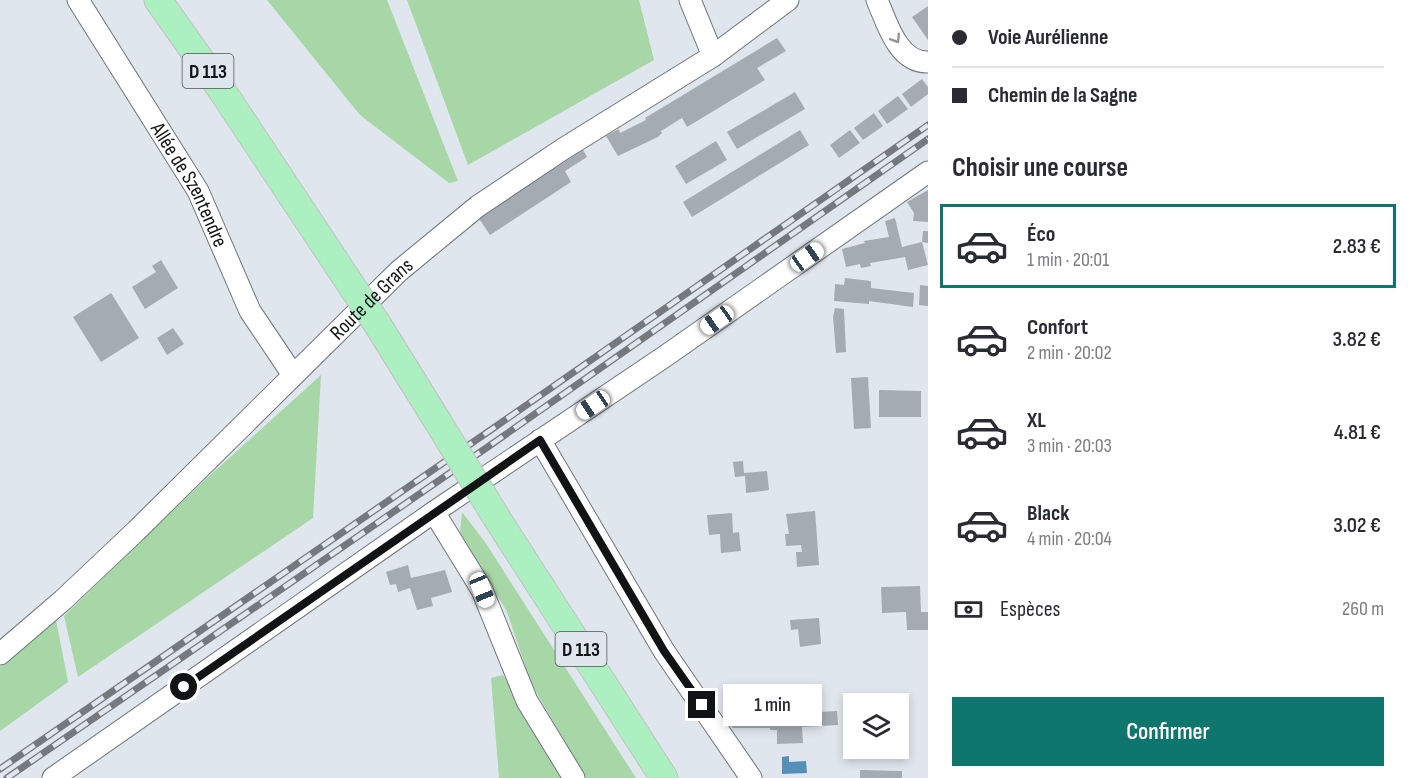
<!DOCTYPE html>
<html lang="fr">
<meta charset="utf-8">
<style>
:root{--surface:#fff;--page:#f7f7f7;--text:#2b2b33;--muted:#7c7c81;--line:#e1e1e2;--accent:#0f766e}
body{margin:0;font-family:"Sofia Sans Condensed",sans-serif;background:var(--page);color:var(--text);height:100vh;display:flex;flex-direction:column;font-size:22px;white-space:nowrap}
*{box-sizing:border-box;margin:0}
p{font-size:20px;color:var(--muted)}
.icon{flex:none;width:33px;height:33px;fill:none;stroke:currentColor;stroke-width:2;stroke-linecap:round;stroke-linejoin:round}
.map{position:relative;flex:1;overflow:hidden}
.sheet{display:flex;flex-direction:column;background:var(--surface);width:480px}
.sheet>*{flex:none}
.banner{display:grid;align-content:center;height:132px;padding:0 24px;background:var(--surface)}
.controls{position:absolute;left:843px;top:693px;display:grid;gap:12px}
.controls a{display:grid;place-items:center;width:66px;height:66px;border-radius:0px;background:var(--surface);box-shadow:0 3px 9px #0003;font-size:30px}
.end{position:absolute;width:27px;height:27px;margin:-14px;border:8px solid #111315;background:#fff;box-shadow:0 0 0 3px #fff}
.from{border-radius:50%}
.bubble{position:absolute;height:42px;border-radius:0px;background:var(--surface);box-shadow:0 3px 9px #0003;font-size:20px;font-weight:600;line-height:42px;text-align:center}
.car{position:absolute;width:18px;height:36px;margin:-18px -9px;border-radius:8px;box-shadow:0 0 4px 2px #0007;background:linear-gradient(#fff 24%,#345 0 40%,#fff 0 76%,#345 0 86%,#fff 0)}
.banner b{display:flex;align-items:center;gap:21px;height:57px;font-size:22px}
.banner b+b{border-top:2px solid var(--line)}
.banner i{width:15px;height:15px;background:var(--text)}
ul{padding:0;list-style:none}
li{display:flex;align-items:center;gap:18px;height:84px;margin:0 12px 9px;padding:0 12px;border:3px solid transparent;border-radius:0px}
li div{flex:1}
li b{display:block;font-size:22px}
li em{font-style:normal;font-weight:600}
li.on{border-color:var(--accent)}
li>.icon{width:54px;height:54px;stroke-width:1.5}
h2{padding:0 24px;font-size:27px;line-height:72px}
.pay{display:flex;align-items:center;gap:15px;height:66px;padding:0 24px;font-size:22px}
.pay p{margin-inline-start:auto}
.cta{display:flex;gap:12px;margin-top:auto;padding:12px 24px}
.cta a{flex:1;height:69px;border-radius:0px;background:var(--accent);color:#fff;font-size:24px;font-weight:600;line-height:69px;text-align:center}
main{display:flex;flex:1;min-height:0}
.map>svg:first-child{display:block}
</style>
<main>
<div class="map">
<svg width="928" height="778" viewBox="0 0 928 778">
<rect width="100%" height="100%" fill="#e0e6ed"/>
<!-- green -->
<g fill="#a7d7a6">
<path d="M 267,0 L 387,0 L 458,181 L 449,183 L 360,115 Z"/>
<path d="M 407,0 L 639,0 L 654,60 L 468,165 Z"/>
<path d="M 321,375 L 313,518 L 78,677 L 64,616 L 207,478 Z"/>
<path d="M 462,512 L 485,542 L 636,778 L 586,778 L 531,683 L 507,612 L 460,532 Z"/>
<path d="M 56,620 L 68,682 L 0,731 L 0,667 Z"/>
<path d="M 503,675 L 561,778 L 499,778 L 491,678 Z"/>
</g>
<!-- water -->
<path fill="#538fb7" d="M 789,756 L 789,762 L 806,761 L 807,773 L 782,774 L 782,757 Z"/>
<!-- building -->
<g fill="#a5abb2">
<path d="M 928,6 L 928,40 L 912,17 Z"/>
<path d="M 777,38 L 786,51 L 757,68 L 765,80 L 687,127 L 682,118 L 661,131 L 662,133 L 658,137 L 618,156 L 606,136 L 619,129 L 620,133 L 646,120 L 645,118 Z"/>
<path d="M 922,79 L 928,87 L 928,94 L 911,107 L 902,94 Z"/>
<path d="M 795,92 L 805,109 L 737,149 L 727,132 Z"/>
<path d="M 898,96 L 908,109 L 887,124 L 878,111 Z"/>
<path d="M 874,113 L 883,126 L 863,140 L 854,128 Z"/>
<path d="M 800,130 L 809,145 L 692,217 L 683,202 Z"/>
<path d="M 850,130 L 860,143 L 839,158 L 830,145 Z"/>
<path d="M 716,141 L 727,160 L 686,184 L 675,166 Z"/>
<path d="M 583,150 L 587,157 L 565,171 L 571,182 L 490,235 L 478,217 Z"/>
<path d="M 928,190 L 928,222 L 913,221 L 914,213 L 907,202 Z"/>
<path d="M 895,218 L 902,247 L 922,242 L 923,231 L 928,231 L 928,243 L 922,242 L 928,265 L 908,270 L 905,257 L 870,263 L 871,266 L 861,268 L 860,264 L 846,267 L 842,249 L 865,243 L 864,241 L 889,237 L 885,221 Z"/>
<path d="M 161,260 L 178,288 L 145,309 L 132,287 L 156,272 L 152,266 Z"/>
<path d="M 845,278 L 871,281 L 871,288 L 914,293 L 913,307 L 869,301 L 869,304 L 834,301 L 835,284 L 844,285 Z"/>
<path d="M 920,285 L 928,286 L 928,306 L 919,305 Z"/>
<path d="M 111,293 L 139,338 L 101,362 L 73,317 Z"/>
<path d="M 835,308 L 844,309 L 846,352 L 836,353 L 833,317 Z"/>
<path d="M 173,328 L 184,344 L 167,355 L 157,338 Z"/>
<path d="M 868,377 L 871,428 L 854,429 L 851,378 Z"/>
<path d="M 879,390 L 921,391 L 921,417 L 879,417 Z"/>
<path d="M 743,461 L 744,473 L 767,471 L 769,490 L 746,493 L 745,476 L 735,477 L 733,462 Z"/>
<path d="M 815,511 L 819,565 L 797,567 L 796,552 L 802,552 L 801,545 L 786,546 L 785,534 L 789,534 L 786,514 Z"/>
<path d="M 732,513 L 733,533 L 739,532 L 741,551 L 721,553 L 720,534 L 709,535 L 707,515 Z"/>
<path d="M 408,565 L 411,578 L 445,570 L 452,592 L 431,598 L 433,606 L 417,610 L 410,588 L 398,592 L 396,584 L 390,585 L 386,572 Z"/>
<path d="M 920,586 L 921,612 L 928,612 L 928,630 L 907,630 L 906,612 L 882,613 L 881,587 Z"/>
<path d="M 819,618 L 821,644 L 800,647 L 798,629 L 791,630 L 790,620 Z"/>
<path d="M 837,711 L 838,725 L 802,727 L 803,743 L 777,744 L 777,730 L 770,730 L 770,728 L 732,728 L 731,717 Z"/>
<path d="M 860,770 L 902,771 L 902,778 L 860,778 Z"/>
</g>
<g fill="none" stroke-linecap="round" stroke-linejoin="round">
<!-- minor casing -->
<g stroke="#6f747a" stroke-width="23">
<g id="minor">
<path id="s1" d="M 78,0 L 198,191 L 250,311 L 293,375"/>
<path d="M 690,0 L 713,56"/>
<path d="M 877,0 C 887,23 898,63 928,62"/>
<path d="M 540,440 L 664,651 L 751,778"/>
<path d="M 434,512 L 482,590 L 527,701 L 574,778"/>
<path id="s2" d="M 0,654 L 63,600 L 136,531 L 399,271 L 478,206 L 563,149 L 713,56 L 788,0"/>
<path d="M 53,778 L 434,512 L 664,357 L 928,172"/>
</g>
</g>
<!-- major casing -->
<g stroke="#c1c2c2" stroke-width="29">
<g id="major">
<path d="M 158,0 L 221,89 L 351,285"/>
<path d="M 376,322 L 438,422"/>
<path d="M 498,520 L 664,778"/>
</g>
</g>
<!-- minor -->
<use href="#minor" stroke="#fff" stroke-width="21"/>
<!-- major -->
<use href="#major" stroke="#acf0c1" stroke-width="27"/>
<!-- rail casing -->
<g stroke="#75797d" stroke-width="7">
<g id="rail">
<path d="M 0,769 L 495,427 L 928,125"/>
<path d="M 7,778 L 492,444 L 928,139"/>
</g>
</g>
<!-- rail -->
<use href="#rail" stroke="#e0e6ed" stroke-width="4.5" stroke-dasharray="14" stroke-linecap="butt"/>
<!-- major-bridge casing -->
<g stroke="#c1c2c2" stroke-width="29" stroke-linecap="butt">
<g id="major-bridge">
<path d="M 351,285 L 376,322"/>
<path d="M 438,422 L 498,520"/>
</g>
</g>
<!-- major-bridge -->
<use href="#major-bridge" stroke="#acf0c1" stroke-width="27"/>
</g>
<!-- one-way arrows -->
<defs><path id="oneway-chevron" d="M-2-3.5L2.5 0L-2 3.5" fill="none" stroke-width="1.6" stroke-linecap="round" stroke-linejoin="round" transform="scale(1.5)"/></defs>
<use stroke="#949596" href="#oneway-chevron" transform="translate(896 39) rotate(58)"/>
<g fill="none" stroke-linecap="round" stroke-linejoin="round">
<!-- route -->
<path stroke="#111315" stroke-width="8" d="M 184,687 L 540,440 L 664,651 L 702,705"/>
</g>
<g text-anchor="middle" stroke-width="6" stroke-linejoin="round" paint-order="stroke">
<!-- shield labels -->
<g fill="#e0e6ed" stroke="#4f5256" stroke-width="1.5">
<rect x="182.5" y="54" width="51" height="34" rx="4.5"/>
<rect x="555.5" y="632" width="51" height="34" rx="4.5"/>
</g>
<g font-size="20" font-weight="bold" fill="#111315">
<text x="208" y="78">D 113</text>
<text x="581" y="656">D 113</text>
</g>
<!-- street labels -->
<g font-size="21" fill="#111315" stroke="#e0e6ed">
<text dy="7" stroke="none"><textPath href="#s1" startOffset="216">Allée de Szentendre</textPath></text>
<text dy="7" stroke="none"><textPath href="#s2" startOffset="514">Route de Grans</textPath></text>
</g>
</g>
</svg>
<div class="controls">
<a><svg class="icon" aria-label="layers" viewBox="0 0 24 24"><path d="M12 4l9 5-9 5-9-5zM3 14l9 5 9-5"/></svg></a>
</div>
<i class="end from" style="left:184px;top:687px"></i>
<i class="end" style="left:702px;top:705px"></i>
<div class="bubble" style="left:723px;top:684px;width:99px">1 min</div>
<i class="car" style="left:807px;top:257px;rotate:55deg"></i>
<i class="car" style="left:717px;top:320px;rotate:235deg"></i>
<i class="car" style="left:593px;top:405px;rotate:236deg"></i>
<i class="car" style="left:482px;top:590px;rotate:158deg"></i>
</div>
<section class="sheet">
<div class="banner">
<b><i class="from"></i>Voie Aurélienne</b>
<b><i></i>Chemin de la Sagne</b>
</div>
<h2>Choisir une course</h2>
<ul>
<li class="on"><svg class="icon" aria-label="car" viewBox="0 0 24 24"><path d="M5 17H2v-5l4-1 3-4h7l3 4 3 1v5h-3M9 17h6M6 11h13"/><circle cx="7" cy="17" r="2"/><circle cx="17" cy="17" r="2"/></svg><div><b>Éco</b><p>1 min · 20:01</p></div><em>2.83 €</em></li>
<li><svg class="icon" aria-label="car" viewBox="0 0 24 24"><path d="M5 17H2v-5l4-1 3-4h7l3 4 3 1v5h-3M9 17h6M6 11h13"/><circle cx="7" cy="17" r="2"/><circle cx="17" cy="17" r="2"/></svg><div><b>Confort</b><p>2 min · 20:02</p></div><em>3.82 €</em></li>
<li><svg class="icon" aria-label="car" viewBox="0 0 24 24"><path d="M5 17H2v-5l4-1 3-4h7l3 4 3 1v5h-3M9 17h6M6 11h13"/><circle cx="7" cy="17" r="2"/><circle cx="17" cy="17" r="2"/></svg><div><b>XL</b><p>3 min · 20:03</p></div><em>4.81 €</em></li>
<li><svg class="icon" aria-label="car" viewBox="0 0 24 24"><path d="M5 17H2v-5l4-1 3-4h7l3 4 3 1v5h-3M9 17h6M6 11h13"/><circle cx="7" cy="17" r="2"/><circle cx="17" cy="17" r="2"/></svg><div><b>Black</b><p>4 min · 20:04</p></div><em>3.02 €</em></li>
</ul>
<div class="pay"><svg class="icon" aria-label="cash" viewBox="0 0 24 24"><path d="M3 7h18v10H3z"/><circle cx="12" cy="12" r="2"/></svg>Espèces<p>260 m</p></div>
<div class="cta"><a>Confirmer</a></div>
</section>
</main>
